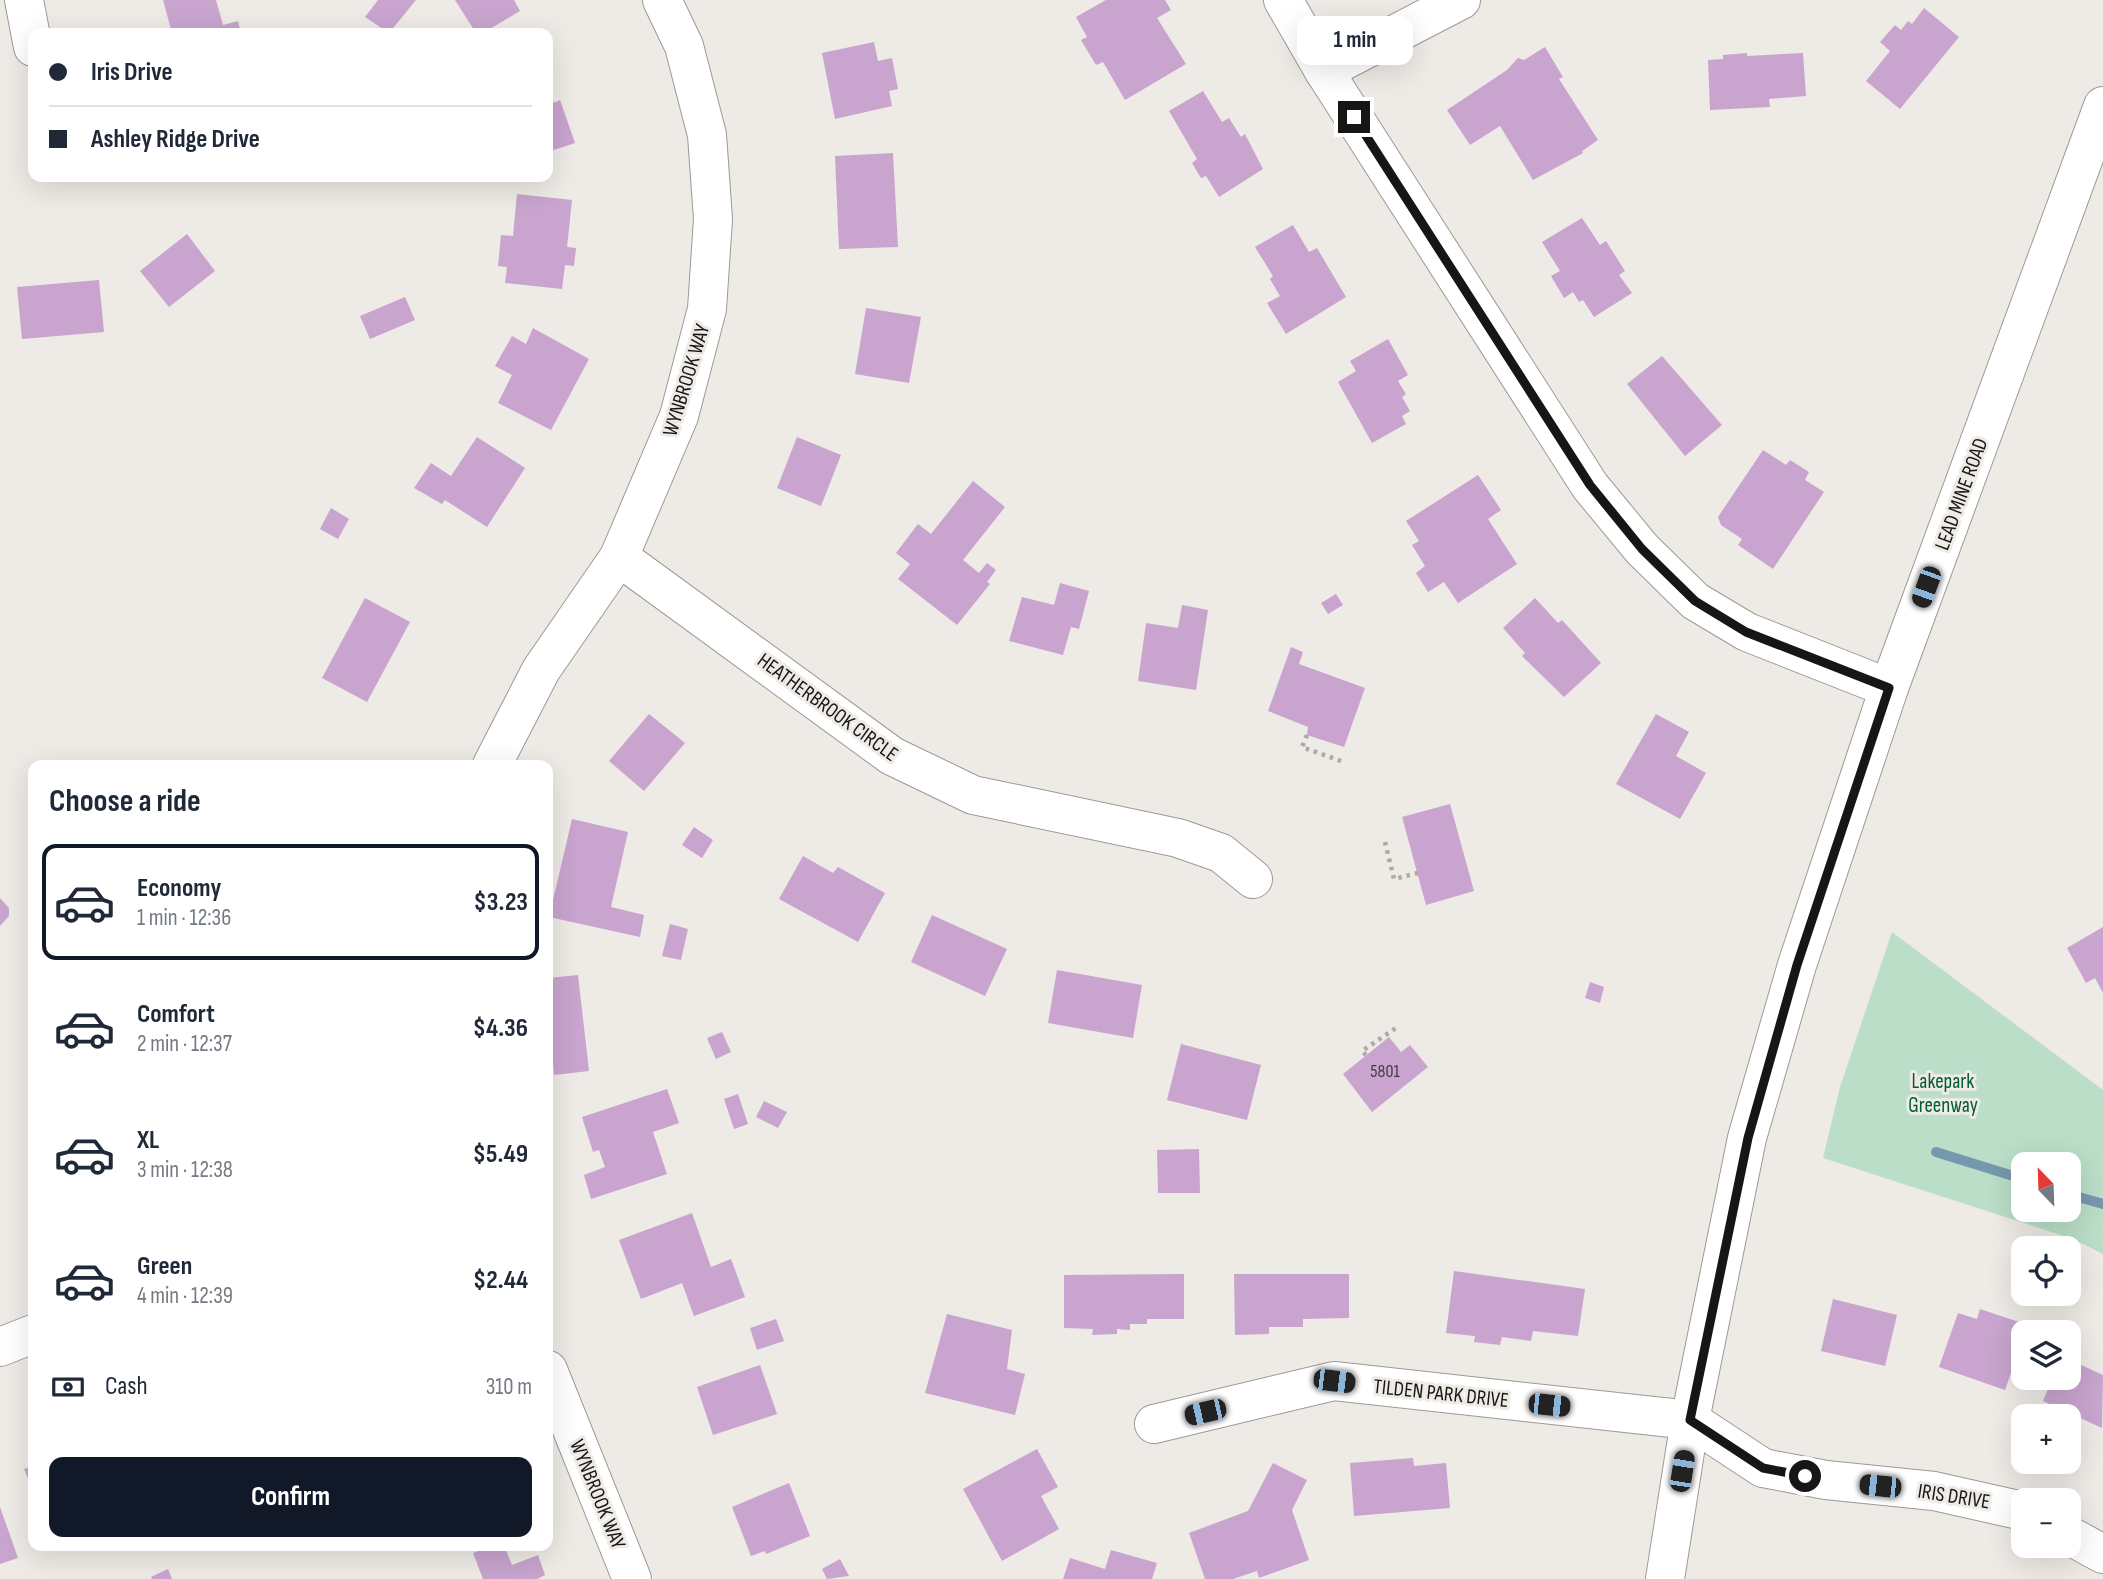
<!DOCTYPE html>
<meta charset="utf-8">
<style>
:root{--surface:#fff;--page:#f6f6f7;--text:#1f2937;--muted:#747a83;--line:#e0e1e3;--accent:#111827}
body{margin:0;font-family:"Sofia Sans Condensed",sans-serif;background:var(--page);color:var(--text);height:100vh;display:flex;flex-direction:column;font-size:26px;white-space:nowrap}
*{box-sizing:border-box;margin:0}
p{font-size:23px;color:var(--muted)}
.icon{flex:none;width:38px;height:38px;fill:none;stroke:currentColor;stroke-width:2;stroke-linecap:round;stroke-linejoin:round}
.map{position:relative;flex:1;overflow:hidden}
.panel{position:absolute;left:28px;top:760px;width:525px;height:791px;display:flex;flex-direction:column;background:var(--surface);border-radius:14px;box-shadow:0 7px 28px #0002}
.panel>*{flex:none}
.top-card{position:absolute;left:28px;top:28px;width:525px;height:154px;border-radius:14px;box-shadow:0 7px 28px #0002;display:grid;align-content:center;height:154px;padding:0 21px;background:var(--surface)}
.needle{width:46px;rotate:337deg}
.tools{position:absolute;left:2011px;top:1152px;display:grid;gap:14px}
.tools a{display:grid;place-items:center;width:70px;height:70px;border-radius:14px;background:var(--surface);box-shadow:0 7px 28px #0002;font-size:35px}
.end{position:absolute;width:32px;height:32px;margin:-16px;border:9px solid #171614;background:#fff;box-shadow:0 0 0 4px #fff}
.from{border-radius:50%}
.bubble{position:absolute;height:49px;border-radius:14px;background:var(--surface);box-shadow:0 7px 28px #0002;font-size:23px;font-weight:700;line-height:49px;text-align:center}
.car{position:absolute;width:21px;height:42px;margin:-21px -10px;border-radius:9px;box-shadow:0 0 5px 2px #0007;background:linear-gradient(#222 24%,#8ab4d8 0 40%,#222 0 76%,#8ab4d8 0 86%,#222 0)}
.top-card b{display:flex;align-items:center;gap:24px;height:66px;font-size:26px}
.top-card b+b{border-top:2px solid var(--line)}
.top-card i{width:18px;height:18px;background:var(--text)}
ul{padding:0;list-style:none}
li{display:flex;align-items:center;gap:21px;height:116px;margin:0 14px 10px;padding:0 7px;border:4px solid transparent;border-radius:14px}
li div{flex:1}
li b{display:block;font-size:26px}
li em{font-style:normal;font-weight:700}
li.current{border-color:var(--accent)}
li>.icon{width:63px;height:63px;stroke-width:1.5}
h2{padding:0 21px;font-size:32px;line-height:84px}
.pay{display:flex;align-items:center;gap:18px;height:77px;padding:0 21px;font-size:26px}
.pay p{margin-inline-start:auto}
.action{display:flex;gap:14px;margin-top:auto;padding:14px 21px}
.action a{flex:1;height:80px;border-radius:14px;background:var(--accent);color:#fff;font-size:28px;font-weight:700;line-height:80px;text-align:center}
.map>svg:first-child{display:block}
</style>
<div class="map">
<svg width="2103" height="1579" viewBox="0 0 2103 1579">
<rect width="100%" height="100%" fill="#eeeae5"/>
<!-- green -->
<path fill="#badec7" fill-rule="evenodd" d="M 1892,932 L 2103,1090 L 2103,1254 L 2073,1239 L 1823,1158 L 1840,1087 ZM 2023,1164 L 2068,1164 L 2068,1209 L 2023,1209 Z"/>
<g fill="none" stroke-linecap="round" stroke-linejoin="round">
<!-- stream -->
<g stroke="#7698af" stroke-width="10">
<path d="M 1936,1152 L 2023,1179"/>
<path d="M 2068,1194 L 2103,1204"/>
</g>
</g>
<!-- building -->
<g fill="#c8a4ce">
<path d="M 163,0 L 216,0 L 223,25 L 238,21 L 241,33 L 172,33 Z"/>
<path d="M 378,0 L 416,0 L 389,33 L 365,17 Z"/>
<path d="M 455,0 L 514,0 L 520,11 L 483,33 L 476,33 Z"/>
<path d="M 1106,0 L 1165,0 L 1171,10 L 1157,18 L 1186,64 L 1125,100 L 1103,62 L 1096,65 L 1081,40 L 1087,37 L 1076,17 Z"/>
<path d="M 1924,8 L 1959,37 L 1900,109 L 1866,81 L 1890,51 L 1880,42 L 1895,25 L 1901,30 L 1908,21 L 1912,24 Z"/>
<path d="M 874,42 L 878,61 L 892,58 L 898,89 L 889,91 L 892,106 L 835,119 L 822,53 Z"/>
<path d="M 1545,47 L 1563,77 L 1559,79 L 1598,140 L 1582,151 L 1583,153 L 1533,180 L 1500,126 L 1470,145 L 1447,110 L 1507,70 L 1518,58 L 1524,60 Z"/>
<path d="M 1747,53 L 1747,56 L 1803,53 L 1806,96 L 1769,99 L 1770,107 L 1710,110 L 1708,60 L 1723,59 L 1723,55 Z"/>
<path d="M 548,87 L 554,103 L 560,100 L 575,143 L 548,152 Z"/>
<path d="M 1203,91 L 1222,122 L 1229,118 L 1241,137 L 1245,134 L 1263,169 L 1219,197 L 1206,176 L 1201,178 L 1192,163 L 1197,159 L 1169,111 Z"/>
<path d="M 893,153 L 898,247 L 839,249 L 835,156 Z"/>
<path d="M 517,194 L 572,200 L 567,247 L 576,248 L 574,266 L 565,265 L 562,289 L 505,283 L 507,267 L 498,266 L 501,235 L 513,236 Z"/>
<path d="M 1582,218 L 1600,245 L 1606,241 L 1625,271 L 1619,275 L 1632,293 L 1594,317 L 1583,300 L 1579,302 L 1573,292 L 1564,298 L 1551,276 L 1560,271 L 1542,242 Z"/>
<path d="M 1293,225 L 1309,252 L 1317,248 L 1346,297 L 1286,334 L 1267,303 L 1280,296 L 1270,279 L 1273,276 L 1255,247 Z"/>
<path d="M 187,234 L 215,271 L 169,307 L 140,271 Z"/>
<path d="M 99,280 L 104,332 L 22,339 L 17,287 Z"/>
<path d="M 405,297 L 415,320 L 370,339 L 360,316 Z"/>
<path d="M 866,308 L 921,317 L 909,383 L 855,374 Z"/>
<path d="M 533,328 L 589,359 L 551,430 L 498,403 L 512,375 L 495,366 L 512,336 L 526,344 Z"/>
<path d="M 1388,339 L 1408,375 L 1398,381 L 1406,394 L 1402,397 L 1410,411 L 1402,416 L 1406,424 L 1372,443 L 1338,382 L 1356,371 L 1350,361 Z"/>
<path d="M 1662,356 L 1722,425 L 1685,456 L 1627,384 Z"/>
<path d="M 477,437 L 525,468 L 487,527 L 445,500 L 442,504 L 414,488 L 431,463 L 451,476 Z"/>
<path d="M 797,437 L 841,455 L 821,506 L 777,488 Z"/>
<path d="M 1763,450 L 1786,465 L 1790,460 L 1809,472 L 1805,480 L 1824,492 L 1773,569 L 1738,545 L 1742,539 L 1721,525 L 1718,517 Z"/>
<path d="M 1478,475 L 1501,510 L 1488,519 L 1517,564 L 1458,603 L 1444,582 L 1428,592 L 1416,573 L 1425,566 L 1412,545 L 1419,541 L 1406,521 Z"/>
<path d="M 973,481 L 1005,507 L 963,560 L 979,573 L 987,563 L 996,570 L 987,582 L 990,584 L 957,625 L 898,579 L 910,564 L 896,553 L 918,524 L 931,534 Z"/>
<path d="M 331,508 L 349,519 L 338,539 L 320,529 Z"/>
<path d="M 1060,583 L 1089,591 L 1079,629 L 1071,627 L 1063,655 L 1009,641 L 1022,597 L 1054,605 Z"/>
<path d="M 1336,594 L 1343,605 L 1328,614 L 1321,603 Z"/>
<path d="M 365,598 L 410,622 L 367,702 L 322,678 Z"/>
<path d="M 1535,598 L 1558,623 L 1562,620 L 1601,663 L 1564,697 L 1522,656 L 1525,653 L 1503,628 Z"/>
<path d="M 1182,605 L 1208,610 L 1196,690 L 1138,681 L 1146,623 L 1178,628 Z"/>
<path d="M 1291,647 L 1303,652 L 1299,664 L 1365,688 L 1344,747 L 1307,735 L 1308,727 L 1268,711 Z"/>
<path d="M 649,714 L 685,743 L 644,791 L 609,761 Z"/>
<path d="M 1656,714 L 1689,732 L 1676,756 L 1706,773 L 1680,819 L 1616,784 Z"/>
<path d="M 1450,804 L 1474,891 L 1426,905 L 1402,817 Z"/>
<path d="M 572,819 L 628,832 L 611,907 L 644,915 L 640,937 L 549,917 Z"/>
<path d="M 694,827 L 713,840 L 702,858 L 682,845 Z"/>
<path d="M 803,856 L 833,873 L 838,867 L 885,893 L 858,942 L 779,899 Z"/>
<path d="M 0,898 L 9,908 L 9,916 L 0,926 Z"/>
<path d="M 932,915 L 1007,949 L 985,996 L 911,962 Z"/>
<path d="M 670,924 L 688,929 L 681,960 L 662,956 Z"/>
<path d="M 2103,927 L 2103,993 L 2095,978 L 2086,983 L 2067,948 Z"/>
<path d="M 1057,970 L 1142,985 L 1133,1038 L 1048,1023 Z"/>
<path d="M 578,975 L 589,1071 L 554,1075 L 553,1064 L 548,1065 L 548,978 Z"/>
<path d="M 1590,982 L 1604,987 L 1600,1003 L 1585,998 Z"/>
<path d="M 722,1032 L 731,1052 L 716,1059 L 707,1038 Z"/>
<path d="M 1389,1037 L 1401,1052 L 1410,1045 L 1428,1067 L 1372,1112 L 1343,1074 Z"/>
<path d="M 1181,1044 L 1261,1065 L 1247,1120 L 1167,1100 Z"/>
<path d="M 667,1089 L 679,1123 L 653,1132 L 667,1174 L 591,1199 L 584,1175 L 605,1167 L 599,1150 L 593,1152 L 582,1117 Z"/>
<path d="M 738,1094 L 748,1124 L 734,1129 L 724,1099 Z"/>
<path d="M 764,1101 L 787,1112 L 778,1128 L 756,1117 Z"/>
<path d="M 1199,1149 L 1200,1193 L 1158,1193 L 1157,1150 Z"/>
<path d="M 692,1213 L 711,1267 L 731,1259 L 745,1297 L 694,1316 L 682,1283 L 641,1299 L 619,1240 Z"/>
<path d="M 1454,1271 L 1585,1289 L 1578,1336 L 1533,1331 L 1531,1341 L 1502,1337 L 1500,1345 L 1474,1342 L 1475,1336 L 1446,1333 Z"/>
<path d="M 1184,1274 L 1184,1319 L 1147,1319 L 1147,1324 L 1130,1324 L 1130,1330 L 1117,1329 L 1117,1334 L 1092,1335 L 1093,1329 L 1064,1328 L 1064,1275 Z"/>
<path d="M 1234,1274 L 1349,1274 L 1349,1318 L 1303,1319 L 1303,1327 L 1269,1327 L 1269,1334 L 1235,1335 Z"/>
<path d="M 1833,1299 L 1897,1315 L 1885,1366 L 1821,1351 Z"/>
<path d="M 1980,1309 L 2028,1325 L 2005,1390 L 1939,1367 L 1958,1313 L 1977,1319 Z"/>
<path d="M 947,1314 L 1012,1330 L 1007,1369 L 1025,1374 L 1015,1415 L 925,1393 Z"/>
<path d="M 776,1319 L 784,1341 L 757,1350 L 750,1328 Z"/>
<path d="M 2068,1359 L 2103,1375 L 2102,1428 L 2043,1401 L 2053,1377 L 2068,1377 Z"/>
<path d="M 760,1365 L 777,1414 L 713,1435 L 697,1387 Z"/>
<path d="M 1037,1449 L 1058,1487 L 1041,1496 L 1059,1529 L 1002,1561 L 963,1489 Z"/>
<path d="M 1413,1458 L 1414,1466 L 1446,1463 L 1450,1508 L 1354,1516 L 1350,1463 Z"/>
<path d="M 1273,1463 L 1307,1480 L 1292,1510 L 1309,1560 L 1259,1578 L 1257,1571 L 1233,1579 L 1205,1579 L 1189,1533 L 1248,1511 Z"/>
<path d="M 33,1466 L 33,1490 L 24,1469 Z"/>
<path d="M 789,1483 L 810,1536 L 766,1554 L 765,1551 L 751,1556 L 732,1507 Z"/>
<path d="M 0,1507 L 18,1558 L 0,1564 Z"/>
<path d="M 494,1545 L 504,1545 L 512,1565 L 538,1555 L 545,1575 L 537,1579 L 483,1579 L 473,1553 Z"/>
<path d="M 1111,1550 L 1157,1563 L 1152,1579 L 1063,1579 L 1070,1558 L 1105,1569 Z"/>
<path d="M 840,1559 L 849,1576 L 827,1579 L 822,1569 Z"/>
<path d="M 168,1569 L 172,1579 L 152,1579 L 151,1577 Z"/>
</g>
<g fill="none" stroke-linecap="round" stroke-linejoin="round">
<!-- minor casing -->
<g stroke="#9d9a94" stroke-width="40">
<g id="minor">
<path d="M 24,0 L 33,47"/>
<path d="M 1283,0 L 1324,71 L 1590,486 L 1642,549 L 1695,601 L 1747,632 L 1889,688"/>
<path d="M 1324,71 L 1461,0"/>
<path d="M 619,557 L 892,756 L 973,795 L 1178,838 L 1221,853 L 1253,879"/>
<path d="M 492,765 L 541,670 L 619,557 L 679,416 L 707,309 L 713,219 L 707,135 L 684,46 L 662,0"/>
<path d="M 0,1347 L 33,1334"/>
<path d="M 548,1370 L 632,1579"/>
<path d="M 1154,1424 L 1334,1381 L 1690,1420 L 1763,1468 L 1826,1480 L 1934,1491 L 2023,1511"/>
<path d="M 2068,1535 L 2103,1554"/>
</g>
</g>
<!-- major casing -->
<g stroke="#9d9a94" stroke-width="40">
<path id="major" d="M 1665,1579 L 1690,1420 L 1747,1138 L 1797,965 L 1889,688 L 2103,106"/>
</g>
<!-- path -->
<g stroke="#ada9a5" stroke-width="4.5" stroke-dasharray="3.5 5" stroke-linecap="butt">
<path d="M 1307,735 L 1302,747 L 1341,761"/>
<path d="M 1385,842 L 1394,879 L 1418,873"/>
<path d="M 1366,1055 L 1362,1051 L 1399,1026"/>
</g>
<!-- minor -->
<use href="#minor" stroke="#fff" stroke-width="38"/>
<!-- major -->
<use href="#major" stroke="#fff" stroke-width="38"/>
</g>
<g fill="none" stroke-linecap="round" stroke-linejoin="round">
<!-- route -->
<path stroke="#171614" stroke-width="9" d="M 1354,117 L 1590,485 L 1642,549 L 1695,601 L 1746,632 L 1889,688 L 1797,965 L 1748,1138 L 1690,1420 L 1763,1468 L 1805,1476"/>
</g>
<g text-anchor="middle" stroke-width="6" stroke-linejoin="round" paint-order="stroke">
<!-- number labels -->
<g font-size="18" fill="#433a42">
<text x="1385" y="1077">5801</text>
</g>
<!-- street labels -->
<g font-size="21" fill="#171614" stroke="#eeeae5">
<text transform="translate(686 380) rotate(-73)" y="7">WYNBROOK WAY</text>
<text transform="translate(1961 494) rotate(-70)" y="7">LEAD MINE ROAD</text>
<text transform="translate(828 707) rotate(36)" y="7">HEATHERBROOK CIRCLE</text>
<text transform="translate(1441 1393) rotate(6)" y="7">TILDEN PARK DRIVE</text>
<text transform="translate(598 1494) rotate(68)" y="7">WYNBROOK WAY</text>
<text transform="translate(1954 1496) rotate(9)" y="7">IRIS DRIVE</text>
</g>
<!-- park labels -->
<g font-size="21" fill="#005c35" stroke="#eeeae5">
<text x="1943" y="1088">Lakepark<tspan x="1943" dy="24">Greenway</tspan></text>
</g>
</g>
</svg>
<div class="tools">
<a><svg class="needle" viewBox="-14 -14 28 28"><path d="M0-13l5 13h-10z" fill="#e53935"/><path d="M0 13l5-13h-10z" fill="#747a83"/></svg></a>
<a><svg class="icon" aria-label="locate" viewBox="0 0 24 24"><circle cx="12" cy="12" r="6"/><path d="M12 2v4M12 18v4M2 12h4M18 12h4"/></svg></a>
<a><svg class="icon" aria-label="layers" viewBox="0 0 24 24"><path d="M12 4l9 5-9 5-9-5zM3 14l9 5 9-5"/></svg></a>
<a>+</a>
<a>−</a>
</div>
<i class="end from" style="left:1805px;top:1476px"></i>
<i class="end" style="left:1354px;top:117px"></i>
<div class="bubble" style="left:1297px;top:16px;width:116px">1 min</div>
<i class="car" style="left:1926px;top:587px;rotate:200deg"></i>
<i class="car" style="left:1334px;top:1381px;rotate:97deg"></i>
<i class="car" style="left:1549px;top:1405px;rotate:96deg"></i>
<i class="car" style="left:1205px;top:1412px;rotate:257deg"></i>
<i class="car" style="left:1682px;top:1471px;rotate:9deg"></i>
<i class="car" style="left:1880px;top:1486px;rotate:276deg"></i>
<div class="top-card">
<b><i class="from"></i>Iris Drive</b>
<b><i></i>Ashley Ridge Drive</b>
</div>
<section class="panel">
<h2>Choose a ride</h2>
<ul>
<li class="current"><svg class="icon" aria-label="car" viewBox="0 0 24 24"><path d="M5 17H2v-5l4-1 3-4h7l3 4 3 1v5h-3M9 17h6M6 11h13"/><circle cx="7" cy="17" r="2"/><circle cx="17" cy="17" r="2"/></svg><div><b>Economy</b><p>1 min · 12:36</p></div><em>$3.23</em></li>
<li><svg class="icon" aria-label="car" viewBox="0 0 24 24"><path d="M5 17H2v-5l4-1 3-4h7l3 4 3 1v5h-3M9 17h6M6 11h13"/><circle cx="7" cy="17" r="2"/><circle cx="17" cy="17" r="2"/></svg><div><b>Comfort</b><p>2 min · 12:37</p></div><em>$4.36</em></li>
<li><svg class="icon" aria-label="car" viewBox="0 0 24 24"><path d="M5 17H2v-5l4-1 3-4h7l3 4 3 1v5h-3M9 17h6M6 11h13"/><circle cx="7" cy="17" r="2"/><circle cx="17" cy="17" r="2"/></svg><div><b>XL</b><p>3 min · 12:38</p></div><em>$5.49</em></li>
<li><svg class="icon" aria-label="car" viewBox="0 0 24 24"><path d="M5 17H2v-5l4-1 3-4h7l3 4 3 1v5h-3M9 17h6M6 11h13"/><circle cx="7" cy="17" r="2"/><circle cx="17" cy="17" r="2"/></svg><div><b>Green</b><p>4 min · 12:39</p></div><em>$2.44</em></li>
</ul>
<div class="pay"><svg class="icon" aria-label="cash" viewBox="0 0 24 24"><path d="M3 7h18v10H3z"/><circle cx="12" cy="12" r="2"/></svg>Cash<p>310 m</p></div>
<div class="action"><a>Confirm</a></div>
</section>
</div>
